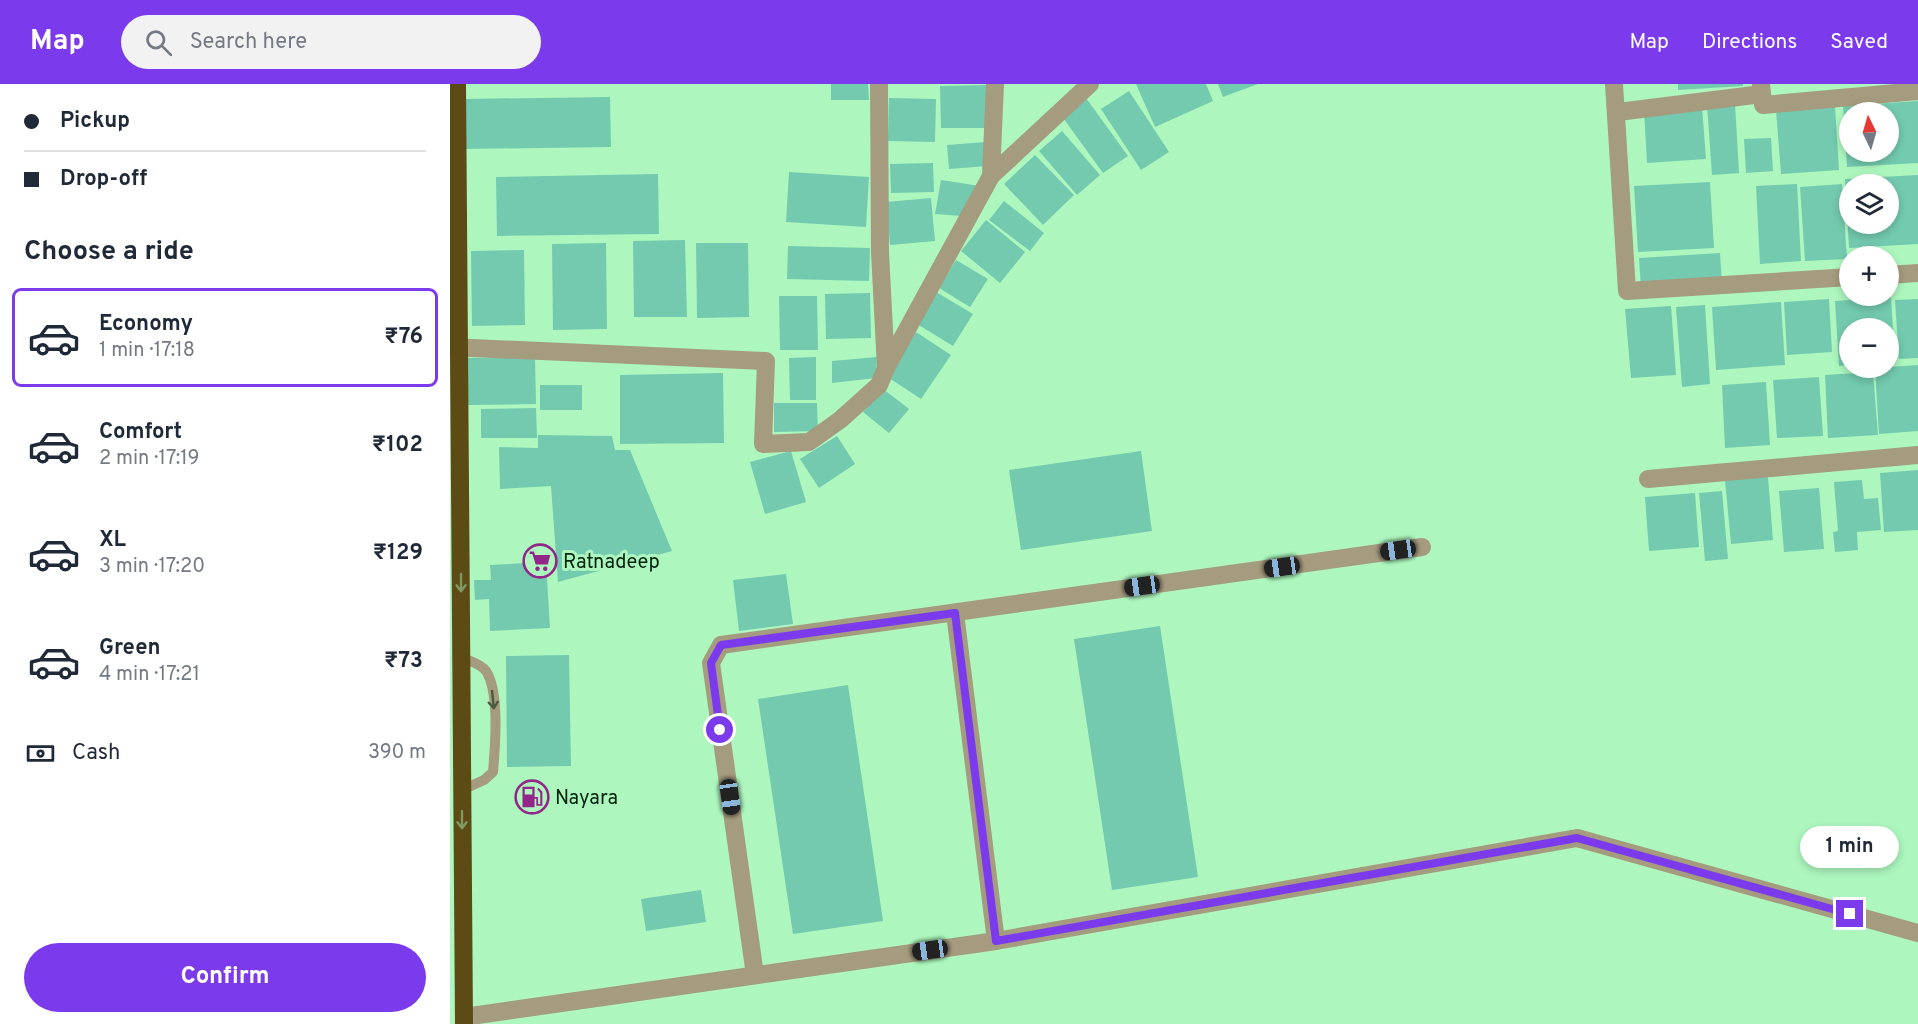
<!DOCTYPE html>
<meta charset="utf-8">
<style>
:root{--surface:#fff;--page:#f2f2f3;--text:#1f2937;--muted:#747a83;--line:#e0e1e3;--accent:#7c3aed}
body{margin:0;font-family:Overpass,sans-serif;background:var(--page);color:var(--text);height:100vh;display:flex;flex-direction:column;font-size:22px;white-space:nowrap}
*{box-sizing:border-box;margin:0}
p{font-size:20px;color:var(--muted)}
.icon{flex:none;width:33px;height:33px;fill:none;stroke:currentColor;stroke-width:2;stroke-linecap:round;stroke-linejoin:round}
.map{position:relative;flex:1;overflow:hidden}
.details{display:flex;flex-direction:column;background:var(--surface);width:450px}
.details>*{flex:none}
.hud{display:grid;align-content:center;height:132px;padding:0 24px;background:var(--surface)}
.needle{width:39px;rotate:355deg}
.buttons{position:absolute;left:1389px;top:18px;display:grid;gap:12px}
.buttons a{display:grid;place-items:center;width:60px;height:60px;border-radius:50%;background:var(--surface);box-shadow:0 3px 9px #0003;font-size:30px}
.end{position:absolute;width:27px;height:27px;margin:-14px;border:8px solid #7c3aed;background:#fff;box-shadow:0 0 0 3px #fff}
.from{border-radius:50%}
.bubble{position:absolute;height:42px;border-radius:21px;background:var(--surface);box-shadow:0 3px 9px #0003;font-size:20px;font-weight:700;line-height:42px;text-align:center}
.car{position:absolute;width:18px;height:36px;margin:-18px -9px;border-radius:8px;box-shadow:0 0 4px 2px #0007;background:linear-gradient(#222 24%,#8ab4d8 0 40%,#222 0 76%,#8ab4d8 0 86%,#222 0)}
.hud b{display:flex;align-items:center;gap:21px;height:57px;font-size:22px}
.hud b+b{border-top:2px solid var(--line)}
.hud i{width:15px;height:15px;background:var(--text)}
ul{padding:0;list-style:none}
li{display:flex;align-items:center;gap:18px;height:99px;margin:0 12px 9px;padding:0 12px;border:3px solid transparent;border-radius:9px}
li div{flex:1}
li b{display:block;font-size:22px}
li em{font-style:normal;font-weight:700}
li.selected{border-color:var(--accent)}
li>.icon{width:54px;height:54px;stroke-width:1.5}
h2{padding:0 24px;font-size:27px;line-height:72px}
.pay{display:flex;align-items:center;gap:15px;height:66px;padding:0 24px;font-size:22px}
.pay p{margin-inline-start:auto}
.button{display:flex;gap:12px;margin-top:auto;padding:12px 24px}
.button a{flex:1;height:69px;border-radius:36px;background:var(--accent);color:#fff;font-size:24px;font-weight:700;line-height:69px;text-align:center}
header{display:flex;align-items:center;gap:36px;box-sizing:border-box;height:84px;padding:0 30px;background:var(--accent);color:#fff}
header strong{font-size:28px}
nav{display:flex;gap:33px;margin-inline-start:auto;font-size:21px}
.search{width:420px;height:54px;background:var(--page);display:flex;align-items:center;gap:15px;box-sizing:border-box;padding:0 21px;border-radius:33px;color:var(--muted);font-size:22px}
main{display:flex;flex:1;min-height:0}
.map>svg:first-child{display:block}
</style>
<header>
<strong>Map</strong>
<div class="search"><svg class="icon" aria-label="search" viewBox="0 0 24 24"><circle cx="10" cy="10" r="6"/><path d="M15 15l6 6"/></svg>Search here</div>
<nav><a>Map</a><a>Directions</a><a>Saved</a></nav>
</header>
<main>
<section class="details">
<div class="hud">
<b><i class="from"></i>Pickup</b>
<b><i></i>Drop-off</b>
</div>
<h2>Choose a ride</h2>
<ul>
<li class="selected"><svg class="icon" aria-label="car" viewBox="0 0 24 24"><path d="M5 17H2v-5l4-1 3-4h7l3 4 3 1v5h-3M9 17h6M6 11h13"/><circle cx="7" cy="17" r="2"/><circle cx="17" cy="17" r="2"/></svg><div><b>Economy</b><p>1 min · 17:18</p></div><em>₹76</em></li>
<li><svg class="icon" aria-label="car" viewBox="0 0 24 24"><path d="M5 17H2v-5l4-1 3-4h7l3 4 3 1v5h-3M9 17h6M6 11h13"/><circle cx="7" cy="17" r="2"/><circle cx="17" cy="17" r="2"/></svg><div><b>Comfort</b><p>2 min · 17:19</p></div><em>₹102</em></li>
<li><svg class="icon" aria-label="car" viewBox="0 0 24 24"><path d="M5 17H2v-5l4-1 3-4h7l3 4 3 1v5h-3M9 17h6M6 11h13"/><circle cx="7" cy="17" r="2"/><circle cx="17" cy="17" r="2"/></svg><div><b>XL</b><p>3 min · 17:20</p></div><em>₹129</em></li>
<li><svg class="icon" aria-label="car" viewBox="0 0 24 24"><path d="M5 17H2v-5l4-1 3-4h7l3 4 3 1v5h-3M9 17h6M6 11h13"/><circle cx="7" cy="17" r="2"/><circle cx="17" cy="17" r="2"/></svg><div><b>Green</b><p>4 min · 17:21</p></div><em>₹73</em></li>
</ul>
<div class="pay"><svg class="icon" aria-label="cash" viewBox="0 0 24 24"><path d="M3 7h18v10H3z"/><circle cx="12" cy="12" r="2"/></svg>Cash<p>390 m</p></div>
<div class="button"><a>Confirm</a></div>
</section>
<div class="map">
<svg width="1468" height="940" viewBox="0 0 1468 940">
<rect width="100%" height="100%" fill="#adf7bf"/>
<!-- building -->
<g fill="#73caaf" fill-rule="evenodd">
<path d="M 381,0 L 418,0 L 419,16 L 381,16 Z"/>
<path d="M 686,0 L 756,0 L 763,17 L 705,43 Z"/>
<path d="M 768,0 L 808,0 L 773,13 Z"/>
<path d="M 1228,0 L 1293,0 L 1293,2 L 1228,6 Z"/>
<path d="M 539,1 L 539,44 L 491,44 L 490,2 Z"/>
<path d="M 679,7 L 719,68 L 691,86 L 651,25 Z"/>
<path d="M 160,13 L 161,63 L 14,65 L 13,15 Z"/>
<path d="M 439,14 L 486,15 L 485,58 L 438,57 Z"/>
<path d="M 636,14 L 678,72 L 653,89 L 611,31 Z"/>
<path d="M 1468,17 L 1468,79 L 1397,83 L 1393,22 ZM 1400,28 L 1438,28 L 1438,68 L 1400,68 Z"/>
<path d="M 1285,20 L 1289,89 L 1262,91 L 1257,21 Z"/>
<path d="M 1385,22 L 1389,86 L 1331,90 L 1326,26 Z"/>
<path d="M 1252,23 L 1256,75 L 1197,79 L 1194,27 Z"/>
<path d="M 612,47 L 650,91 L 627,111 L 589,67 Z"/>
<path d="M 1321,54 L 1323,87 L 1296,89 L 1294,55 Z"/>
<path d="M 536,58 L 538,82 L 499,85 L 497,61 Z"/>
<path d="M 585,71 L 624,111 L 593,141 L 554,100 Z"/>
<path d="M 483,79 L 484,108 L 441,109 L 440,80 Z"/>
<path d="M 339,88 L 419,93 L 416,143 L 336,138 Z"/>
<path d="M 208,90 L 209,150 L 47,152 L 46,93 Z"/>
<path d="M 1468,91 L 1468,160 L 1399,164 L 1395,95 ZM 1400,100 L 1438,100 L 1438,140 L 1400,140 Z"/>
<path d="M 491,96 L 530,102 L 511,132 L 485,130 Z"/>
<path d="M 1260,98 L 1264,164 L 1188,168 L 1184,102 Z"/>
<path d="M 1347,100 L 1351,177 L 1310,180 L 1306,102 Z"/>
<path d="M 1392,100 L 1397,175 L 1355,177 L 1350,103 Z"/>
<path d="M 481,114 L 485,157 L 440,161 L 436,118 Z"/>
<path d="M 554,117 L 594,149 L 580,167 L 539,136 Z"/>
<path d="M 536,136 L 575,168 L 550,199 L 511,167 Z"/>
<path d="M 235,156 L 237,233 L 184,233 L 183,157 Z"/>
<path d="M 156,159 L 157,245 L 103,246 L 102,160 Z"/>
<path d="M 246,159 L 298,159 L 299,233 L 247,234 Z"/>
<path d="M 338,162 L 420,164 L 419,197 L 337,195 Z"/>
<path d="M 74,166 L 75,241 L 22,242 L 21,167 Z"/>
<path d="M 1270,169 L 1272,200 L 1191,205 L 1189,174 Z"/>
<path d="M 506,176 L 538,195 L 520,223 L 489,204 Z"/>
<path d="M 486,208 L 523,230 L 503,262 L 467,240 Z"/>
<path d="M 420,209 L 421,254 L 376,255 L 375,210 Z"/>
<path d="M 329,212 L 367,212 L 368,266 L 330,266 Z"/>
<path d="M 1441,213 L 1445,279 L 1438,279 L 1438,244 L 1400,244 L 1400,281 L 1389,282 L 1385,217 Z"/>
<path d="M 1379,215 L 1382,268 L 1337,271 L 1334,218 Z"/>
<path d="M 1468,215 L 1468,274 L 1449,275 L 1445,216 Z"/>
<path d="M 1331,218 L 1335,281 L 1266,286 L 1262,223 Z"/>
<path d="M 1255,221 L 1260,300 L 1232,303 L 1226,223 Z"/>
<path d="M 1221,222 L 1226,291 L 1181,294 L 1175,225 Z"/>
<path d="M 466,248 L 501,271 L 471,315 L 436,292 Z"/>
<path d="M 85,273 L 86,320 L 18,321 L 17,274 Z"/>
<path d="M 366,273 L 366,316 L 340,316 L 339,274 Z"/>
<path d="M 427,273 L 426,294 L 382,299 L 382,277 Z"/>
<path d="M 1468,281 L 1468,347 L 1429,350 L 1425,284 Z"/>
<path d="M 1423,288 L 1428,351 L 1378,354 L 1375,291 Z"/>
<path d="M 273,289 L 274,359 L 170,360 L 170,291 Z"/>
<path d="M 1369,293 L 1373,352 L 1327,354 L 1323,296 Z"/>
<path d="M 1316,298 L 1320,361 L 1275,364 L 1272,301 Z"/>
<rect x="90" y="301" width="42" height="25"/>
<path d="M 432,304 L 459,325 L 439,349 L 413,328 Z"/>
<path d="M 324,319 L 367,319 L 368,347 L 324,348 Z"/>
<path d="M 86,324 L 87,354 L 31,354 L 31,325 Z"/>
<path d="M 88,351 L 162,352 L 165,366 L 180,366 L 222,467 L 108,498 L 101,402 L 50,405 L 49,363 L 88,364 Z"/>
<path d="M 387,352 L 405,380 L 369,404 L 350,375 Z"/>
<path d="M 341,367 L 356,418 L 315,430 L 300,378 Z"/>
<path d="M 691,367 L 702,447 L 571,466 L 559,386 Z"/>
<path d="M 1468,386 L 1468,446 L 1434,448 L 1430,389 Z"/>
<path d="M 1318,393 L 1323,456 L 1281,460 L 1275,396 Z"/>
<path d="M 1412,396 L 1414,415 L 1428,414 L 1431,446 L 1407,448 L 1408,466 L 1385,468 L 1383,448 L 1388,447 L 1384,398 Z"/>
<path d="M 1369,404 L 1374,465 L 1334,468 L 1329,407 Z"/>
<path d="M 1272,407 L 1278,475 L 1255,477 L 1249,409 Z"/>
<path d="M 1245,409 L 1249,463 L 1199,467 L 1195,413 Z"/>
<path d="M 96,478 L 100,544 L 40,547 L 39,515 L 25,516 L 24,496 L 41,496 L 40,481 Z"/>
<path d="M 336,490 L 343,540 L 289,547 L 283,496 Z"/>
<path d="M 710,542 L 748,793 L 662,806 L 624,555 Z"/>
<path d="M 119,571 L 121,682 L 57,683 L 56,572 Z"/>
<path d="M 398,601 L 433,837 L 343,850 L 308,615 Z"/>
<path d="M 251,806 L 256,838 L 196,847 L 191,815 Z"/>
</g>
<g fill="none" stroke-linecap="round" stroke-linejoin="round">
<!-- lane -->
<path stroke="#a59b7e" stroke-width="10" d="M 11,573 C 19,577 31,580 36,587 C 50,608 45,664 43,688 L 34,696 L 12,706"/>
<!-- street -->
<g stroke="#a59b7e" stroke-width="18">
<path d="M 429,0 L 430,168 L 436,284 L 541,92 L 640,0"/>
<path d="M 1164,0 L 1177,207 L 1400,193"/>
<path d="M 1311,0 L 1313,21 L 1468,7"/>
<path d="M 1168,28 L 1312,10"/>
<path d="M 541,92 L 545,0"/>
<path d="M 1438,191 L 1468,189"/>
<path d="M 0,263 L 316,277 L 313,360 L 359,358 L 390,336 L 429,301 L 436,284"/>
<path d="M 1198,395 L 1468,371"/>
<path d="M 505,529 L 546,857"/>
<path d="M 305,891 L 261,579 L 271,561 L 972,463"/>
<path d="M 14,933 L 546,857 L 1127,754 L 1468,849"/>
</g>
<!-- highway -->
<path stroke="#5c4b14" stroke-width="18" d="M 7,0 L 14,940"/>
</g>
<!-- one-way arrows -->
<defs><path id="oneway-shaft" d="M-6 0H5M1.5-3L5.5 0L1.5 3" fill="none" stroke-width="1.6" stroke-linecap="round" stroke-linejoin="round" transform="scale(1.5)"/></defs>
<g stroke="#809861">
<use href="#oneway-shaft" transform="translate(11 499) rotate(90)"/>
<use href="#oneway-shaft" transform="translate(12 736) rotate(90)"/>
</g>
<use stroke="#4c5840" href="#oneway-shaft" transform="translate(43 616) rotate(84)"/>
<g fill="none" stroke-linecap="round" stroke-linejoin="round">
<!-- route -->
<path stroke="#7c3aed" stroke-width="8" d="M 270,646 L 261,579 L 271,561 L 505,529 L 546,857 L 1127,754 L 1400,830"/>
</g>
<!-- icons -->
<defs>
<g id="supermarket-ring" transform="scale(1.725)"><circle r="9.5" fill="#adf7bf" stroke="#922689" stroke-width="1.5"/><path d="M-6-5.5h2.5l.6 2H6L4.5 2H-2.5L-4.4-4H-6ZM-1.5 3.2a1.3 1.3 0 1 0 .1 0ZM3 3.2a1.3 1.3 0 1 0 .1 0Z" fill="#922689"/></g>
<g id="fuel-ring" transform="scale(1.725)"><circle r="9.5" fill="#adf7bf" stroke="#922689" stroke-width="1.5"/><path d="M-5.5-6h7V0h2V4h1.3V-2.5L3-4.5l.8-.8L6-3V5H2.5V1h-1V6h-7ZM-4.2-4.7v3.2H.2V-4.7Z" fill="#922689"/></g>
</defs>
<g fill-rule="evenodd">
<use href="#supermarket-ring" x="90" y="477"/>
<use href="#fuel-ring" x="82" y="713"/>
</g>
<g text-anchor="middle" stroke-width="6" stroke-linejoin="round" paint-order="stroke">
<!-- poi labels -->
<g font-size="20" fill="#04220e" stroke="#adf7bf" text-anchor="start">
<text x="113" y="484">Ratnadeep</text>
<text x="105" y="720">Nayara</text>
</g>
</g>
</svg>
<div class="buttons">
<a><svg class="needle" viewBox="-14 -14 28 28"><path d="M0-13l5 13h-10z" fill="#e53935"/><path d="M0 13l5-13h-10z" fill="#747a83"/></svg></a>
<a><svg class="icon" aria-label="layers" viewBox="0 0 24 24"><path d="M12 4l9 5-9 5-9-5zM3 14l9 5 9-5"/></svg></a>
<a>+</a>
<a>−</a>
</div>
<i class="end from" style="left:270px;top:646px"></i>
<i class="end" style="left:1400px;top:830px"></i>
<div class="bubble" style="left:1350px;top:742px;width:99px">1 min</div>
<i class="car" style="left:948px;top:466px;rotate:262deg"></i>
<i class="car" style="left:832px;top:483px;rotate:262deg"></i>
<i class="car" style="left:692px;top:502px;rotate:262deg"></i>
<i class="car" style="left:280px;top:713px;rotate:172deg"></i>
<i class="car" style="left:480px;top:866px;rotate:262deg"></i>
</div>
</main>
